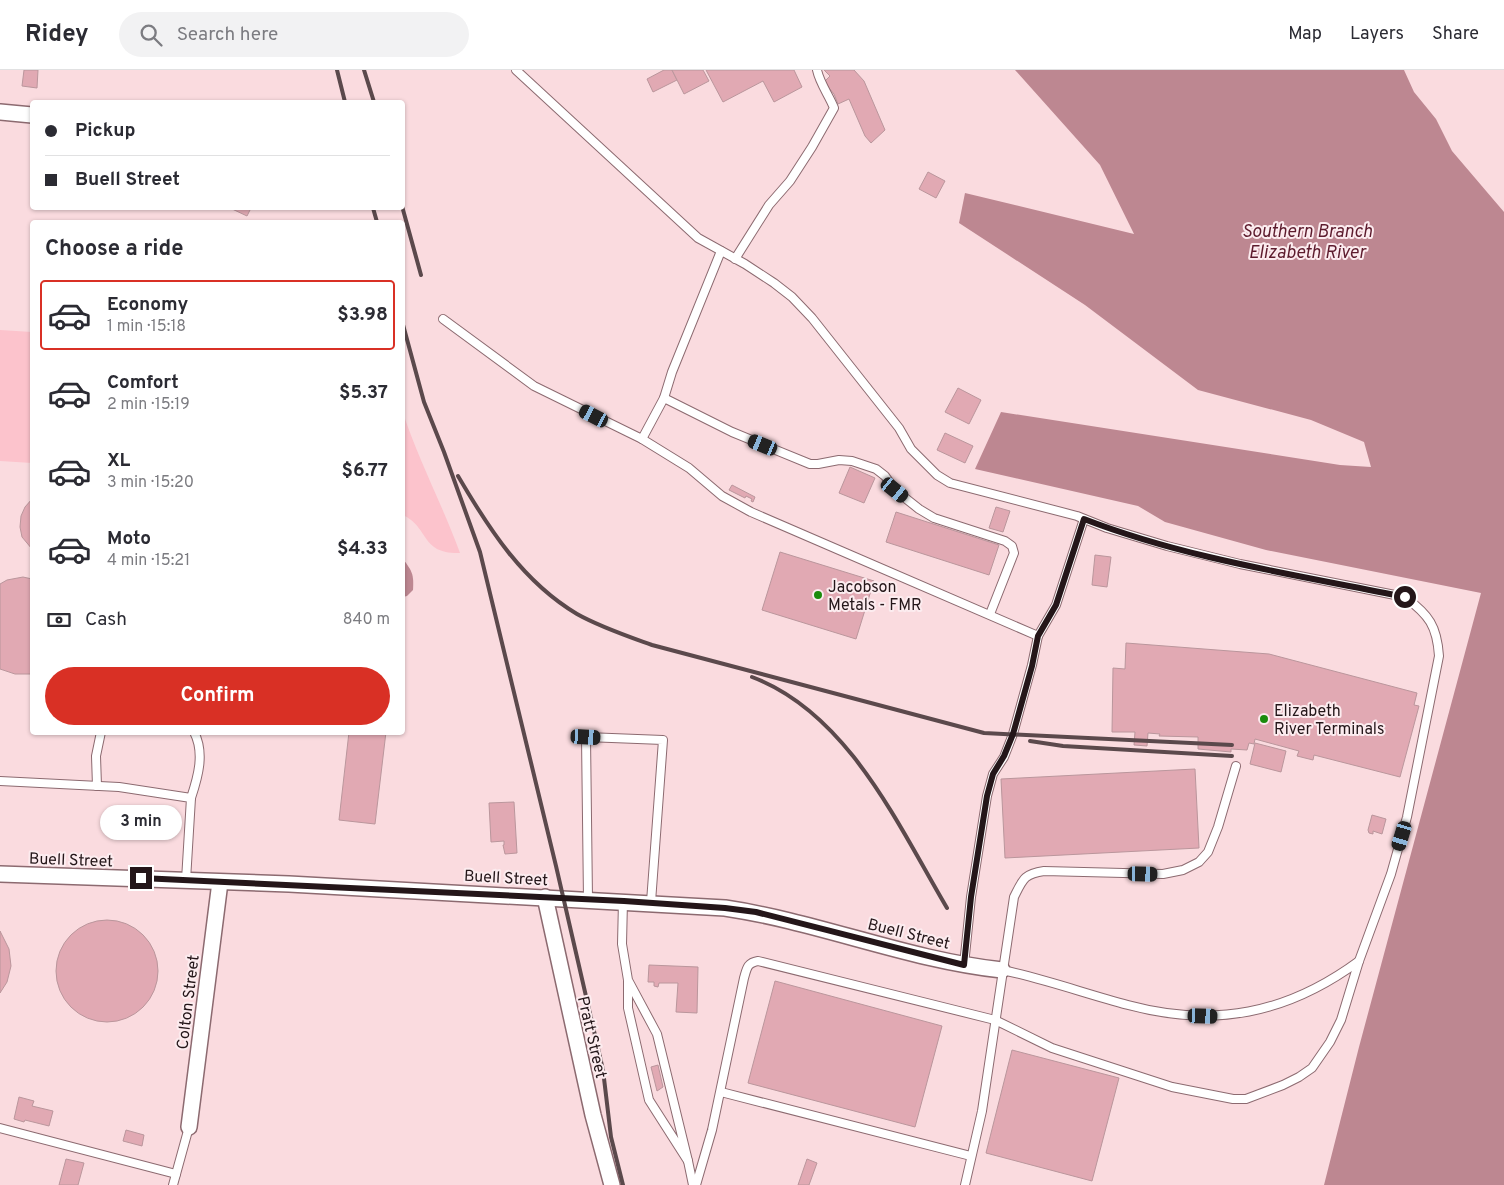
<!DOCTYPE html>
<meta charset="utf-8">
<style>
:root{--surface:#fff;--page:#f2f2f3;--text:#2b2b33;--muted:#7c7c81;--line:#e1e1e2;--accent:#d93025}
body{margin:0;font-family:Overpass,sans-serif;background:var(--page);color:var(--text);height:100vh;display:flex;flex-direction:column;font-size:19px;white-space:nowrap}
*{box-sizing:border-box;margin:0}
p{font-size:16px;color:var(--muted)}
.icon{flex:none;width:28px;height:28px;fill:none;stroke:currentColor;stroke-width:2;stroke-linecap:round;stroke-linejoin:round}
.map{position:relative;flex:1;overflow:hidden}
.sheet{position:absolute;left:30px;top:150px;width:375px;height:515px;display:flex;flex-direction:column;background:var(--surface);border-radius:5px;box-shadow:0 1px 4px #0004}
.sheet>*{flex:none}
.top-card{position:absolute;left:30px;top:30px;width:375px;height:110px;border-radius:5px;box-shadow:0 1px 4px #0004;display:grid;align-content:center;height:110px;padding:0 15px;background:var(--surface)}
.end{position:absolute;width:22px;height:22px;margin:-11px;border:6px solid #241619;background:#fff;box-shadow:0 0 0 2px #fff}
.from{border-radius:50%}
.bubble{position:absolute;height:35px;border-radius:18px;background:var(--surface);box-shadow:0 1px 4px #0004;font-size:16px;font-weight:700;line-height:35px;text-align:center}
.car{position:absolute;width:15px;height:30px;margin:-15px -8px;border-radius:6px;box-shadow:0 0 4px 1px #0007;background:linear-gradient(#222 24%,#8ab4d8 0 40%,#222 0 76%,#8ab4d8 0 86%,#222 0)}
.top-card b{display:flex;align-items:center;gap:18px;height:48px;font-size:19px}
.top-card b+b{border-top:1px solid var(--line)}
.top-card i{width:12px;height:12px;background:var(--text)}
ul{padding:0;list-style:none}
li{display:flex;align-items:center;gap:15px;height:70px;margin:0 10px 8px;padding:0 5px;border:2px solid transparent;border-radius:5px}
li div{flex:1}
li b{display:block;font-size:19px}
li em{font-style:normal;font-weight:700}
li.current{border-color:var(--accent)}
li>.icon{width:45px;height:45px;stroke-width:1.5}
h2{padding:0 15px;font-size:22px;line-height:60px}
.pay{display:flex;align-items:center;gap:12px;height:55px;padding:0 15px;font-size:19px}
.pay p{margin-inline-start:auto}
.button{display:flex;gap:10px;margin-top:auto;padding:10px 15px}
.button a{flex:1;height:58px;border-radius:30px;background:var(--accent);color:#fff;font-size:20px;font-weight:700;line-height:58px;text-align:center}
header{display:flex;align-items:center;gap:30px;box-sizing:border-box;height:70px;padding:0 25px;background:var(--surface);border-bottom:1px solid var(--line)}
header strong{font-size:24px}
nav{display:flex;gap:28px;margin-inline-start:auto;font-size:18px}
.search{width:350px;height:45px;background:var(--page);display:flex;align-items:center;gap:12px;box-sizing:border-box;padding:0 18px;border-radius:28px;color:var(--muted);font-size:19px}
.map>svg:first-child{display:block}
</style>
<header>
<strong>Ridey</strong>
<div class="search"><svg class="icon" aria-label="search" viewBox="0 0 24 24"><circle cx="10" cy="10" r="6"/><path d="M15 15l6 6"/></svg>Search here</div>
<nav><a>Map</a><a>Layers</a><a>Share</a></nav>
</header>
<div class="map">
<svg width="1504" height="1115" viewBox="0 0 1504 1115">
<rect width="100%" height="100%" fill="#fadbdf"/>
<!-- green -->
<g fill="#fcc3cc">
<path d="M 0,260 L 32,262 L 32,393 L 0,391 Z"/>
<path d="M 402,340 C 418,389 442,434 460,483 C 420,484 430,458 403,445 Z"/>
</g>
<!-- water -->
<g fill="#bd8791">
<path d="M 1015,0 L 1404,0 L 1414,22 L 1436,49 L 1452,81 L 1504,142 L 1504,1115 L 1324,1115 L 1359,977 L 1481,523 L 1266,480 L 1165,452 L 1138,436 L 975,399 L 1001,342 L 1340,395 L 1371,397 L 1364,372 L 1311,350 L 1198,320 L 1085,235 L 959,153 L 965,123 L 1134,164 L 1100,95 Z"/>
<path d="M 403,489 C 412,501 414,504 413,520 L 407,526 L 403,527 Z"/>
</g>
<!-- building -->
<g fill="#e1a9b3" stroke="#ba969c">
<path d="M 24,0 L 38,0 L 37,18 L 22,16 Z"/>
<path d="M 664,0 L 672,0 L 677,10 L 653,22 L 647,9 Z"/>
<path d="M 672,0 L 703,0 L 709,11 L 684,24 Z"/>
<path d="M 706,0 L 794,0 L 802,17 L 774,32 L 763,11 L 723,32 Z"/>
<path d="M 824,0 L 854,0 L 864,11 L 885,60 L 871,73 L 865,66 L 849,29 L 838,34 L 834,24 L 824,12 L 830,6 Z"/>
<path d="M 928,102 L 945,111 L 936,128 L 919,119 Z"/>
<path d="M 230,138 L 251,138 L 247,146 Z"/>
<path d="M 958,318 L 981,330 L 969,354 L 945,342 Z"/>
<path d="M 945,363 L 973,376 L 965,393 L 937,380 Z"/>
<path d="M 850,397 L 875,408 L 864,433 L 839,423 Z"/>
<path d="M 732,415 L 755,427 L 753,432 L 751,431 L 752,429 L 746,426 L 745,428 L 729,420 Z"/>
<path d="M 32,429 L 32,479 L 22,467 L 20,457 L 21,446 L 25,437 Z"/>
<path d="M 996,437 L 1010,441 L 1003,462 L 989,458 Z"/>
<path d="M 896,442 L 999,475 L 989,505 L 886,472 Z"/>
<path d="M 780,482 L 874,511 L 856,569 L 762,540 Z"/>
<path d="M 1095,485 L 1111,487 L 1107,517 L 1092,515 Z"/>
<path d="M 23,507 L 32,509 L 32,604 L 15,604 L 0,599 L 0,514 L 7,510 Z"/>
<path d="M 1126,573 L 1269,584 L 1417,623 L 1414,635 L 1419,636 L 1400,707 L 1314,685 L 1313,690 L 1297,686 L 1299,681 L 1255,669 L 1254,674 L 1249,673 L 1247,680 L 1231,679 L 1231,682 L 1198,679 L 1198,667 L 1159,666 L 1160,664 L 1148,663 L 1147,676 L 1134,675 L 1135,662 L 1112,662 L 1113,598 L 1125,599 Z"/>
<path d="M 349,662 L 386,662 L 375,754 L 339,750 Z"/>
<path d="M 1255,673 L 1286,681 L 1281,702 L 1250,694 Z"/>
<path d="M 1195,699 L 1199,778 L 1005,788 L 1001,709 Z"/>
<path d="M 514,732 L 517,783 L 505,784 L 503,775 L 504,775 L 504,771 L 491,772 L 489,733 Z"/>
<path d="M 1372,745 L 1386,749 L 1382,764 L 1373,761 L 1373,764 L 1369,763 L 1368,760 Z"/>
<circle cx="107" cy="901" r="51"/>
<path d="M 0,861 L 9,879 L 11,896 L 7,912 L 0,923 Z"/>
<path d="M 649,895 L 698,897 L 697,943 L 676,942 L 678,913 L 659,913 L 658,917 L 654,916 L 654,912 L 648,912 Z"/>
<path d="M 775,911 L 942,956 L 915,1057 L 748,1013 Z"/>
<path d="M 1012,980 L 1119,1008 L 1092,1111 L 986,1083 Z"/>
<path d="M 658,995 L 663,1017 L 657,1021 L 651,997 Z"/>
<path d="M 19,1027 L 34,1031 L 32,1036 L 53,1041 L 49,1056 L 25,1050 L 24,1052 L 14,1049 Z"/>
<path d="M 126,1060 L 144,1065 L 142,1076 L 123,1071 Z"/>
<path d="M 66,1089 L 84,1093 L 78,1115 L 59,1115 Z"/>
<path d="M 807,1089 L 817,1093 L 809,1115 L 798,1115 Z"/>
</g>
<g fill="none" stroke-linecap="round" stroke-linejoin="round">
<!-- service casing -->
<g stroke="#8c6a70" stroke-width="10">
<g id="service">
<path d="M 516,0 L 698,168 L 745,194 L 774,213 L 792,227 L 812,248 L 899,358 L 911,379 L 937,405 L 950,413 L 1077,446 L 1107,458 L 1167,476 L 1240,494 L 1405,527 C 1429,545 1437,556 1439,586 L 1407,747 L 1391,804 L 1359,891 L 1341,950 L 1330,972 L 1312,998 L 1299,1007 L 1283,1015 L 1246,1029 L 1233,1029 L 1172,1017 L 1052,978 L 995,950 L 758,891 C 747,893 747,898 744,908 L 712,1060 L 696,1115"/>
<path d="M 735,189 L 769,135 L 790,111 L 812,77 L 834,38 C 829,25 820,14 817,0"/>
<path d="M 443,249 L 534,316 L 642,369 L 664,328 L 672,302 L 721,181"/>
<path d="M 664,328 L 732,362 L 810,394 L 818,394 L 839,390 L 852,391 L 876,399 L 885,406 L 895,420 L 919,439 L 934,448 L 1005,471 L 1012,476 L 1014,483 L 990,544"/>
<path d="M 642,369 L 689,398 L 722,426 L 751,442 L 1038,566 L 1056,535 L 1084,449"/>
<path d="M 0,711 L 119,717 L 191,728 L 186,810"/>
<path d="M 97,716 L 96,686 L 101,662"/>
<path d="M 191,728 C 198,707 205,683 194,662"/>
<path d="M 588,829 L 586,667 L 663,670 L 651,832"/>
<path d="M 623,831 L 622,874 L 628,910 L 628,938 L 649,1030 L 688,1091 L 657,964 L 628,910"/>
<path d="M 964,895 L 971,827 L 987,726 L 993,704 L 1004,687 L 1013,664 L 1032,595 L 1038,566"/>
<path d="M 1002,900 C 1045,909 1086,924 1128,935 C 1214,958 1287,944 1359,891"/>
<path d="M 721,1022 L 971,1086"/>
<path d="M 0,1058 L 176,1104"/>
<path d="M 688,1091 L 693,1115"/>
<path d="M 173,1115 L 189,1057"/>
<path d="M 965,1115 L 982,1041 L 1014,827 C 1023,809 1024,804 1044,801 L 1163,804 L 1183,800 L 1199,792 L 1208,782 L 1218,757 L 1236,696"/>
</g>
</g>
<!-- minor casing -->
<g stroke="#8c6a70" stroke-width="18">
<g id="minor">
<path d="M 0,42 L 32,45"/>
<path d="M 0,804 L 289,814 L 725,838 C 819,852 908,890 1002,900"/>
<path d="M 545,827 L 593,1045 L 612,1115"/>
<path d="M 189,1057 L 220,812"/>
</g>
</g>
<!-- service -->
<use href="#service" stroke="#fff" stroke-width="8"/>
<!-- minor -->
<use href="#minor" stroke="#fff" stroke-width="15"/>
<!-- rail -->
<g stroke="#5b494c" stroke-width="4">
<path d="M 337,0 L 345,32"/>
<path d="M 364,0 L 374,32"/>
<path d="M 402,136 L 421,205"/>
<path d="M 373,138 L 377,152"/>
<path d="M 402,251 L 424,332 L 444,382 L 480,482 L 556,796 L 603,1000 L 611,1067 L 623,1115"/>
<path d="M 458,406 C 489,459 523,512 577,544 C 600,557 627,566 652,575 L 984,663 L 1232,675"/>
<path d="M 752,607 C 848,643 898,755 947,838"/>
<path d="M 1030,671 L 1063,676 L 1232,686"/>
</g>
</g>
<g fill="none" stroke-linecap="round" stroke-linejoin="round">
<!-- route -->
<path stroke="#241619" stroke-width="6" d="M 141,808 L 624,831 L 725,838 L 756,842 L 964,895 L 971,827 L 987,726 L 993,704 L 1004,686 L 1013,664 L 1032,596 L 1038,566 L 1056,535 L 1084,449 C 1187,489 1298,505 1405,527"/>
</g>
<!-- markers -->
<g fill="#1b8b0c" stroke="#fcecef" stroke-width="2">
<circle cx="818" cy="525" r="5"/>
<circle cx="1264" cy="649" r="5"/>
</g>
<g text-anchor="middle" stroke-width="4" stroke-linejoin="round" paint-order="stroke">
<!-- poi labels -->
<g font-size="16" fill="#241619" stroke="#fcecef" text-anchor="start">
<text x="828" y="522">Jacobson<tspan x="828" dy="18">Metals - FMR</tspan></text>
<text x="1274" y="646">Elizabeth<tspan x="1274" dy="18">River Terminals</tspan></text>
</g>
<!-- street labels -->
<g font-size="16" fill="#241619" stroke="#fcecef">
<text transform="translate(71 789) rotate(2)" y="6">Buell Street</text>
<text transform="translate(506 807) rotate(3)" y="6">Buell Street</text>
<text transform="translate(909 863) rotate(14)" y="6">Buell Street</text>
<text transform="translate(187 932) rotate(-83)" y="6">Colton Street</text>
<text transform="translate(593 967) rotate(77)" y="6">Pratt Street</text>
</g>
<!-- water labels -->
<g font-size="18" font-style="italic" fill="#5d1b2d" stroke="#fcecef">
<text x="1307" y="167">Southern Branch<tspan x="1307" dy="21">Elizabeth River</tspan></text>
</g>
</g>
</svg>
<i class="end from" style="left:1405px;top:527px"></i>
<i class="end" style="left:141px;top:808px"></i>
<div class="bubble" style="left:100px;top:735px;width:82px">3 min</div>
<i class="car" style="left:594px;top:346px;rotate:297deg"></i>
<i class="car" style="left:763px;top:375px;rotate:292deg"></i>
<i class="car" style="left:895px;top:420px;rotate:129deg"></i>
<i class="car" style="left:586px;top:667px;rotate:93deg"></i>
<i class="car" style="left:1402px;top:766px;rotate:197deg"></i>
<i class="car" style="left:1143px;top:804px;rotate:91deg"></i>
<i class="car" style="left:1203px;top:946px;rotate:92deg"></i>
<div class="top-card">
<b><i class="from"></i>Pickup</b>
<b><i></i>Buell Street</b>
</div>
<section class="sheet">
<h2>Choose a ride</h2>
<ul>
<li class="current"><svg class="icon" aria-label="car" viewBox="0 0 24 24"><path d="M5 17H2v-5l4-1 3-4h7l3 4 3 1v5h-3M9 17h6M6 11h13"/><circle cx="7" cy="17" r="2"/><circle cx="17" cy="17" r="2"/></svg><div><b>Economy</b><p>1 min · 15:18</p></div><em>$3.98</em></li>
<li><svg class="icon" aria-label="car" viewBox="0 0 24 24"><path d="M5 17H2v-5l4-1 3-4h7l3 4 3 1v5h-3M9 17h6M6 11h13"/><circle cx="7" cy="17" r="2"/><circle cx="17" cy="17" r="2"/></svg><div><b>Comfort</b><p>2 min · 15:19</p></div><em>$5.37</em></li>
<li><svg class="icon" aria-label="car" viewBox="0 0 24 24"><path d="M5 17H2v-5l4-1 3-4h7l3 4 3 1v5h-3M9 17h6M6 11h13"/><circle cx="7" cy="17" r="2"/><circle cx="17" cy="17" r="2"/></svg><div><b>XL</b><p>3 min · 15:20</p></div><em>$6.77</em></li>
<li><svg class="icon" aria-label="car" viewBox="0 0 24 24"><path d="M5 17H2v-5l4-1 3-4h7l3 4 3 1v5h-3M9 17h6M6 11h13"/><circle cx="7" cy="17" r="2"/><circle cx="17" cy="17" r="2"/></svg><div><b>Moto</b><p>4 min · 15:21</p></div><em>$4.33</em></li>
</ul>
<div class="pay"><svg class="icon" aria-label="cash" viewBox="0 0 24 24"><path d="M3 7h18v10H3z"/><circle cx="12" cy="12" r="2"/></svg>Cash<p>840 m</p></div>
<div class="button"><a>Confirm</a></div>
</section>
</div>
